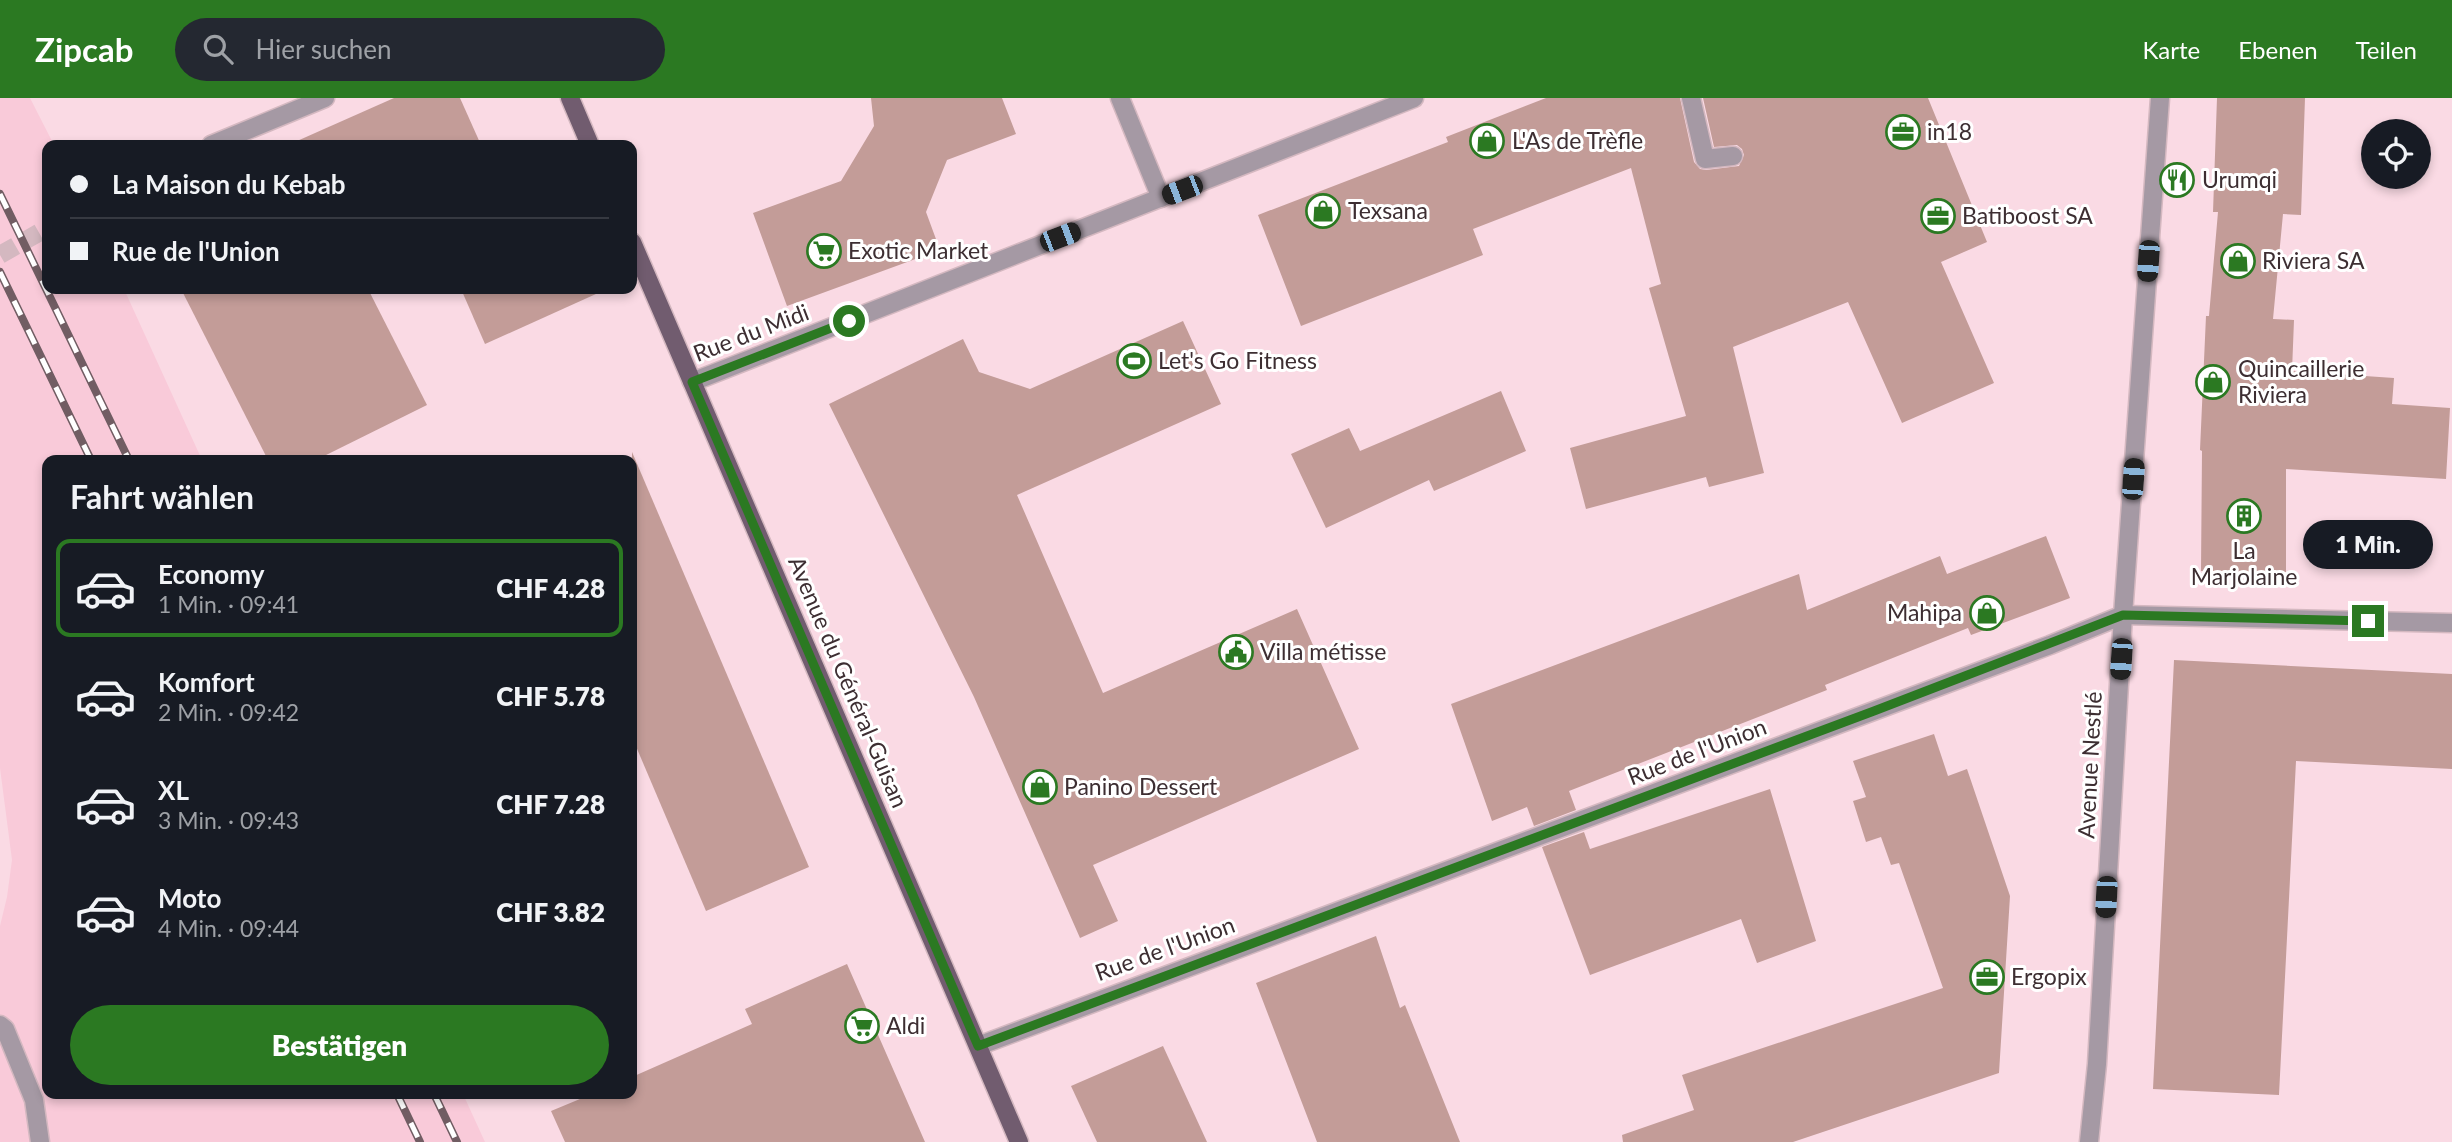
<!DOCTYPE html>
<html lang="de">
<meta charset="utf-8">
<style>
:root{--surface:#171b24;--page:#242831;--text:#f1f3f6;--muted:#9ea1a6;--line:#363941;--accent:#2b7922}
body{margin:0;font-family:Lato,sans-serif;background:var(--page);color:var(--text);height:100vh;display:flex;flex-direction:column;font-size:26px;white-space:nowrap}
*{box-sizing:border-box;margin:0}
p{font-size:23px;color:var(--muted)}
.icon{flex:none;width:38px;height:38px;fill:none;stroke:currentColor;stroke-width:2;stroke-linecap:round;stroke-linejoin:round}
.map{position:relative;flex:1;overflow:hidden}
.drawer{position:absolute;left:42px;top:357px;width:595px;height:644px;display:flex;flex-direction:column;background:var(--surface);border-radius:14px;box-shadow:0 4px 10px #0003}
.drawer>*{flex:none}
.top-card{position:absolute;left:42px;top:42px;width:595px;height:154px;border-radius:14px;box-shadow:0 4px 10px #0003;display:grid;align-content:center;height:154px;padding:0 28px;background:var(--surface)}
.buttons{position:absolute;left:2361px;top:21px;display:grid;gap:14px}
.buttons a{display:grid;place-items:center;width:70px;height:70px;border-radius:50%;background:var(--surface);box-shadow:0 4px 10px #0003;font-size:35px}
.end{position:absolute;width:32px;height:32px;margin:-16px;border:9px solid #2b7922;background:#fff;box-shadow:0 0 0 4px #fff}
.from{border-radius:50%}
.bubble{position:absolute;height:49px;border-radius:24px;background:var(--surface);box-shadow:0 4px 10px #0003;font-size:23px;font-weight:800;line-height:49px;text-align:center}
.car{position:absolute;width:21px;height:42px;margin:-21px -10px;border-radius:9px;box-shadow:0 0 5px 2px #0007;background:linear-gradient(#222 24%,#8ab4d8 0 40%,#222 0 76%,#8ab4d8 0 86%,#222 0)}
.top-card b{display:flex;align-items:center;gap:24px;height:66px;font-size:26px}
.top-card b+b{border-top:2px solid var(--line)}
.top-card i{width:18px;height:18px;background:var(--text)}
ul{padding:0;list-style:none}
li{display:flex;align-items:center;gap:21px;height:98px;margin:0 14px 10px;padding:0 14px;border:4px solid transparent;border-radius:14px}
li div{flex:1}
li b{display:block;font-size:26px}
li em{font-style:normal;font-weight:800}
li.on{border-color:var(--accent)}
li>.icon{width:63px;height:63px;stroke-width:1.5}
h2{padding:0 28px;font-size:32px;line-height:84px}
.action{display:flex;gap:14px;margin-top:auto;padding:14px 28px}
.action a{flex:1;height:80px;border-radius:42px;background:var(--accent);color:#fff;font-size:28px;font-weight:800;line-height:80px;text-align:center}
header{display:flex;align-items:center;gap:42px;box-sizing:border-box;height:98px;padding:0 35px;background:var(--accent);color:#fff}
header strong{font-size:33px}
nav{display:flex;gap:38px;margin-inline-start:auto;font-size:24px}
.search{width:490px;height:63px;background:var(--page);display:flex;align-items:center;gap:18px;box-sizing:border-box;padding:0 24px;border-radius:38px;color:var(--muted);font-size:26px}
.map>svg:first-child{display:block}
</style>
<header>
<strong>Zipcab</strong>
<div class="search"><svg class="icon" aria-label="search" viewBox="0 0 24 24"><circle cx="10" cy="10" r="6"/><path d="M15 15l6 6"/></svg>Hier suchen</div>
<nav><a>Karte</a><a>Ebenen</a><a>Teilen</a></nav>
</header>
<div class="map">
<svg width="2452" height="1044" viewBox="0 0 2452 1044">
<rect width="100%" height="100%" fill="#fadae4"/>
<!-- built -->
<path fill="#f9cad9" d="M 0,0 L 30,0 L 54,47 L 47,47 L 47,191 L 124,191 L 202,362 L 47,362 L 47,996 L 463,996 L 485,1044 L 0,1044 L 0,828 L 7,799 L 12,762 L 0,670 Z"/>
<!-- building -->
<g fill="#c39c98">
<path d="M 394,0 L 460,0 L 481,47 L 288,47 Z"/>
<path d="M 871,0 L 1002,0 L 1016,36 L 947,62 L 926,114 L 940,152 L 787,208 L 753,115 L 841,83 L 874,28 Z"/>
<path d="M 1546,0 L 1680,0 L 1694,64 L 1700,71 L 1706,72 L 1739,68 L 1744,57 L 1742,51 L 1737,47 L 1714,49 L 1703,0 L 1928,0 L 1987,144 L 1941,164 L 1994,285 L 1902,325 L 1848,204 L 1733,249 L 1764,375 L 1709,389 L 1706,379 L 1586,411 L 1570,350 L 1686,318 L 1649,190 L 1661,186 L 1631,70 L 1473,131 L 1483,157 L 1301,228 L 1258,117 L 1448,44 L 1446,39 Z"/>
<path d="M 2217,0 L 2305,0 L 2301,117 L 2283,116 L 2273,221 L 2294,222 L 2292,273 L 2394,280 L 2392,306 L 2450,310 L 2446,381 L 2286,371 L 2286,474 L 2201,473 L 2202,353 L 2200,352 L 2206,218 L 2209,218 L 2218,114 L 2213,114 Z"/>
<path d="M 181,191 L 368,191 L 427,307 L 316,362 L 268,362 Z"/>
<path d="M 461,191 L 607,191 L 485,246 Z"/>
<path d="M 1183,223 L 1221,306 L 1017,397 L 1103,595 L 1297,511 L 1359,651 L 1093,767 L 1118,823 L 1080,840 L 974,599 L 829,306 L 963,241 L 979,274 L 1030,291 Z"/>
<path d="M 1501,293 L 1526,353 L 1434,393 L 1429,382 L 1326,430 L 1291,356 L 1349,330 L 1360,353 Z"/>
<path d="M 632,354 L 809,769 L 706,813 L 632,639 Z"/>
<path d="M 2046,438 L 2070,500 L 1971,537 L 1968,530 L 1825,587 L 1827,592 L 1569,693 L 1576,712 L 1534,728 L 1527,709 L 1492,723 L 1451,606 L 1799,476 L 1807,512 L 1940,458 L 1947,476 Z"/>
<path d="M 2174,562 L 2452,576 L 2452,671 L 2296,663 L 2279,997 L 2153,991 Z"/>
<path d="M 1934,636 L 1948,678 L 1967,671 L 2010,798 L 1999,975 L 1793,1044 L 1623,1044 L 1622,1037 L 1694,1012 L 1682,977 L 1943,890 L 1899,765 L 1891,767 L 1881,739 L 1866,744 L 1853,703 L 1866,699 L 1853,663 Z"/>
<path d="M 1770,691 L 1816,843 L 1757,865 L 1741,821 L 1590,877 L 1542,749 L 1584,734 L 1590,751 Z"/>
<path d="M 1376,838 L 1400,910 L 1405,907 L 1460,1044 L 1317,1044 L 1256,885 Z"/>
<path d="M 847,866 L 925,1044 L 565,1044 L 551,1013 L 592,996 L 632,996 L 632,979 L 752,926 L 745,911 Z"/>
<path d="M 1163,948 L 1207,1044 L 1097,1044 L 1071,988 Z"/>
</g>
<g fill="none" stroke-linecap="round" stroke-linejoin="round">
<!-- minor-tunnel -->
<path stroke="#d4b8c0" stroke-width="18" stroke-dasharray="18 9" stroke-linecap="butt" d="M 0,157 L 47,130"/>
<!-- minor casing -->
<g stroke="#d4b8c0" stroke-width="21">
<g id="minor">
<path d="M 1120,0 L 1161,100"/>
<path d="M 1691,0 L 1705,61 L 1733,58"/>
<path d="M 211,47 L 325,0"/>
<path d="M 692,284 L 1414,0"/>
<path d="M 0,927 L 5,931 L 34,1002 L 40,1044"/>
<path d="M 978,948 L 2050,547 L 2123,517 L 2452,525"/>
<path d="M 2089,1044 L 2097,966 L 2123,517 L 2160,0"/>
</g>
</g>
<!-- major casing -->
<g stroke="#d4b8c0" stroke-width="21">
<g id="major">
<path d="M 570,0 L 590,47"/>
<path d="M 632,144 L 1019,1044"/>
</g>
</g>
<!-- minor -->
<use href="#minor" stroke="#a599a4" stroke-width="18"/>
<!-- major -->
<use href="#major" stroke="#715c6f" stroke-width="18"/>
<!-- rail casing -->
<g stroke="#715d63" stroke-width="8">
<g id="rail">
<path d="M 0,96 L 129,362"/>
<path d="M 0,174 L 91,362"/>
<path d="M 397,996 L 420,1044"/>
<path d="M 434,996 L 457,1044"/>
</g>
</g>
<!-- rail -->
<use href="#rail" stroke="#fff" stroke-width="5" stroke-dasharray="16" stroke-linecap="butt"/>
</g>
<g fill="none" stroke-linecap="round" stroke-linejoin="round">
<!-- route -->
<path stroke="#2b7922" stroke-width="9" d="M 849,223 L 692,284 L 978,948 L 1874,613 L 2123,517 L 2368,523"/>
</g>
<!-- icons -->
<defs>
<g id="office-ring" transform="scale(1.75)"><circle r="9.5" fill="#fff" stroke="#2b7922" stroke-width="1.5"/><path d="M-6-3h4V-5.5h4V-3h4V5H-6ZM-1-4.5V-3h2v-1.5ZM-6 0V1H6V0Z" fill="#2b7922"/></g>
<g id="shop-ring" transform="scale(1.75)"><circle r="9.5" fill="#fff" stroke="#2b7922" stroke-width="1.5"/><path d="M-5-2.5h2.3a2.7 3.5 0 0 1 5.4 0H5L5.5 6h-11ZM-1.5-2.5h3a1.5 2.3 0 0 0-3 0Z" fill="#2b7922"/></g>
<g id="restaurant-ring" transform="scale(1.75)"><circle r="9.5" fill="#fff" stroke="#2b7922" stroke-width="1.5"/><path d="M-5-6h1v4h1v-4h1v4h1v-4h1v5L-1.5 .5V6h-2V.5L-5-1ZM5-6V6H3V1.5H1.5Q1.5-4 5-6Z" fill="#2b7922"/></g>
<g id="supermarket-ring" transform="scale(1.75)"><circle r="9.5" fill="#fff" stroke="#2b7922" stroke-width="1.5"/><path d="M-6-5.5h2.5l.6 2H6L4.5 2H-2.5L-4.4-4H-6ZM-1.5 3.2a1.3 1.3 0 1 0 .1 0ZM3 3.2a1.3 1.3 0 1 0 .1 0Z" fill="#2b7922"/></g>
<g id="stadium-ring" transform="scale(1.75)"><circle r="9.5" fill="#fff" stroke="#2b7922" stroke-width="1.5"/><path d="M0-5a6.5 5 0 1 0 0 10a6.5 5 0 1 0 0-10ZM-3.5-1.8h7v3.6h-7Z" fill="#2b7922"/></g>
<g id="building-ring" transform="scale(1.75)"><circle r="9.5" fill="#fff" stroke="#2b7922" stroke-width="1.5"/><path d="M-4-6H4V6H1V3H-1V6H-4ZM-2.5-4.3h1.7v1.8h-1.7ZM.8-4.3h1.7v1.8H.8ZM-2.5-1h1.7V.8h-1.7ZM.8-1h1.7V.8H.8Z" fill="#2b7922"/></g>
<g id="civic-ring" transform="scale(1.75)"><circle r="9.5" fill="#fff" stroke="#2b7922" stroke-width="1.5"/><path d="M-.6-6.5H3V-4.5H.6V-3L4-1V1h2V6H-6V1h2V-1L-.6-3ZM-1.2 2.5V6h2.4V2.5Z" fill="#2b7922"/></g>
</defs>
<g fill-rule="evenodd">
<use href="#office-ring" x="1903" y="34"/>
<use href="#shop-ring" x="1487" y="43"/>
<use href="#restaurant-ring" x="2177" y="82"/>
<use href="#shop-ring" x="1323" y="113"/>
<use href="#office-ring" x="1938" y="118"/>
<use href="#supermarket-ring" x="824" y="153"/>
<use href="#shop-ring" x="2238" y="163"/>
<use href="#stadium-ring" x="1134" y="263"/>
<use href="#shop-ring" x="2213" y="284"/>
<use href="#building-ring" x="2244" y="418"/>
<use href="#shop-ring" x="1987" y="515"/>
<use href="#civic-ring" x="1236" y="554"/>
<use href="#shop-ring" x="1040" y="689"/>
<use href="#office-ring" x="1987" y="879"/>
<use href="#supermarket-ring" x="862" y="928"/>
</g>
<g text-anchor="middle" stroke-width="6" stroke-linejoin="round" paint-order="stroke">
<!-- poi labels -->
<g font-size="23" fill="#3d2e32" stroke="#fff" text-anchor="start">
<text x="1927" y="42">in18</text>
<text x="1512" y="51">L'As de Trèfle</text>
<text x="2202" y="90">Urumqi</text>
<text x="1348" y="121">Texsana</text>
<text x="1962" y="126">Batiboost SA</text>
<text x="848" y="161">Exotic Market</text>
<text x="2262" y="171">Riviera SA</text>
<text x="1158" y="271">Let's Go Fitness</text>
<text x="2238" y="279">Quincaillerie<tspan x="2238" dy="26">Riviera</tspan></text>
<text x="2244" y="461" text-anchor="middle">La<tspan x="2244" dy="26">Marjolaine</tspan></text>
<text x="1962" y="523" text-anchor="end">Mahipa</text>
<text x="1260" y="562">Villa métisse</text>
<text x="1064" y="697">Panino Dessert</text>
<text x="2011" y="887">Ergopix</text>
<text x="886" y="936">Aldi</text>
</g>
<!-- street labels -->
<g font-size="23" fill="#3d2e32" stroke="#fff">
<text transform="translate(751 235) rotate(-21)" y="8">Rue du Midi</text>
<text transform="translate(848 584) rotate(67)" y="8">Avenue du Général-Guisan</text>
<text transform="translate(1697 654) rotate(-21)" y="8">Rue de l'Union</text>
<text transform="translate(2090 667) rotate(-87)" y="8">Avenue Nestlé</text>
<text transform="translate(1165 851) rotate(-20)" y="8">Rue de l'Union</text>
</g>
</g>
</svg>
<div class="buttons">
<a><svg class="icon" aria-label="locate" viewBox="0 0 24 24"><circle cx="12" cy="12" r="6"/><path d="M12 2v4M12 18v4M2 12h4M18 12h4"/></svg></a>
</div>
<i class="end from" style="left:849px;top:223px"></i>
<i class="end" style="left:2368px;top:523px"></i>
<div class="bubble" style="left:2303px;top:422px;width:130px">1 Min.</div>
<i class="car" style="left:1182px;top:92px;rotate:249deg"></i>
<i class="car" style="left:1060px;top:139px;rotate:69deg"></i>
<i class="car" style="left:2148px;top:163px;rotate:184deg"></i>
<i class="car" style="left:2133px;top:381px;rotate:4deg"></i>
<i class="car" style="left:2121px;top:561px;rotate:184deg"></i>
<i class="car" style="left:2106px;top:799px;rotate:183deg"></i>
<div class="top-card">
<b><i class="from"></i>La Maison du Kebab</b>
<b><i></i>Rue de l'Union</b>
</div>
<section class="drawer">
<h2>Fahrt wählen</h2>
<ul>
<li class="on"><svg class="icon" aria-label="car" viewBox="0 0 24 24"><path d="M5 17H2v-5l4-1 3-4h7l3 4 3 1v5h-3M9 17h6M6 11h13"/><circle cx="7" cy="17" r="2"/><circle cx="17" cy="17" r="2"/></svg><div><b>Economy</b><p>1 Min. · 09:41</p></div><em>CHF 4.28</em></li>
<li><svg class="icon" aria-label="car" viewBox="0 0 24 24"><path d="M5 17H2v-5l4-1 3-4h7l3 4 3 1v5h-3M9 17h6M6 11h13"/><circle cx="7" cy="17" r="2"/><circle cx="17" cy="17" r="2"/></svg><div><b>Komfort</b><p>2 Min. · 09:42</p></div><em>CHF 5.78</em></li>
<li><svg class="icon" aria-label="car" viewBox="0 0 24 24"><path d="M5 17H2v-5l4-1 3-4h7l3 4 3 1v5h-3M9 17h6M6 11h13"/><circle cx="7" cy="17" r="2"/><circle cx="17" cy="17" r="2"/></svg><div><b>XL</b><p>3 Min. · 09:43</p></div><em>CHF 7.28</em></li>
<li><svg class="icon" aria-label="car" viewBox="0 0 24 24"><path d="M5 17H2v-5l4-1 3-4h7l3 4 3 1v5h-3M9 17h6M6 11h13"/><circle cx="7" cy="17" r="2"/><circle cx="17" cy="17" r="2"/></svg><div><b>Moto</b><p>4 Min. · 09:44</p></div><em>CHF 3.82</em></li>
</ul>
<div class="action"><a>Bestätigen</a></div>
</section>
</div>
